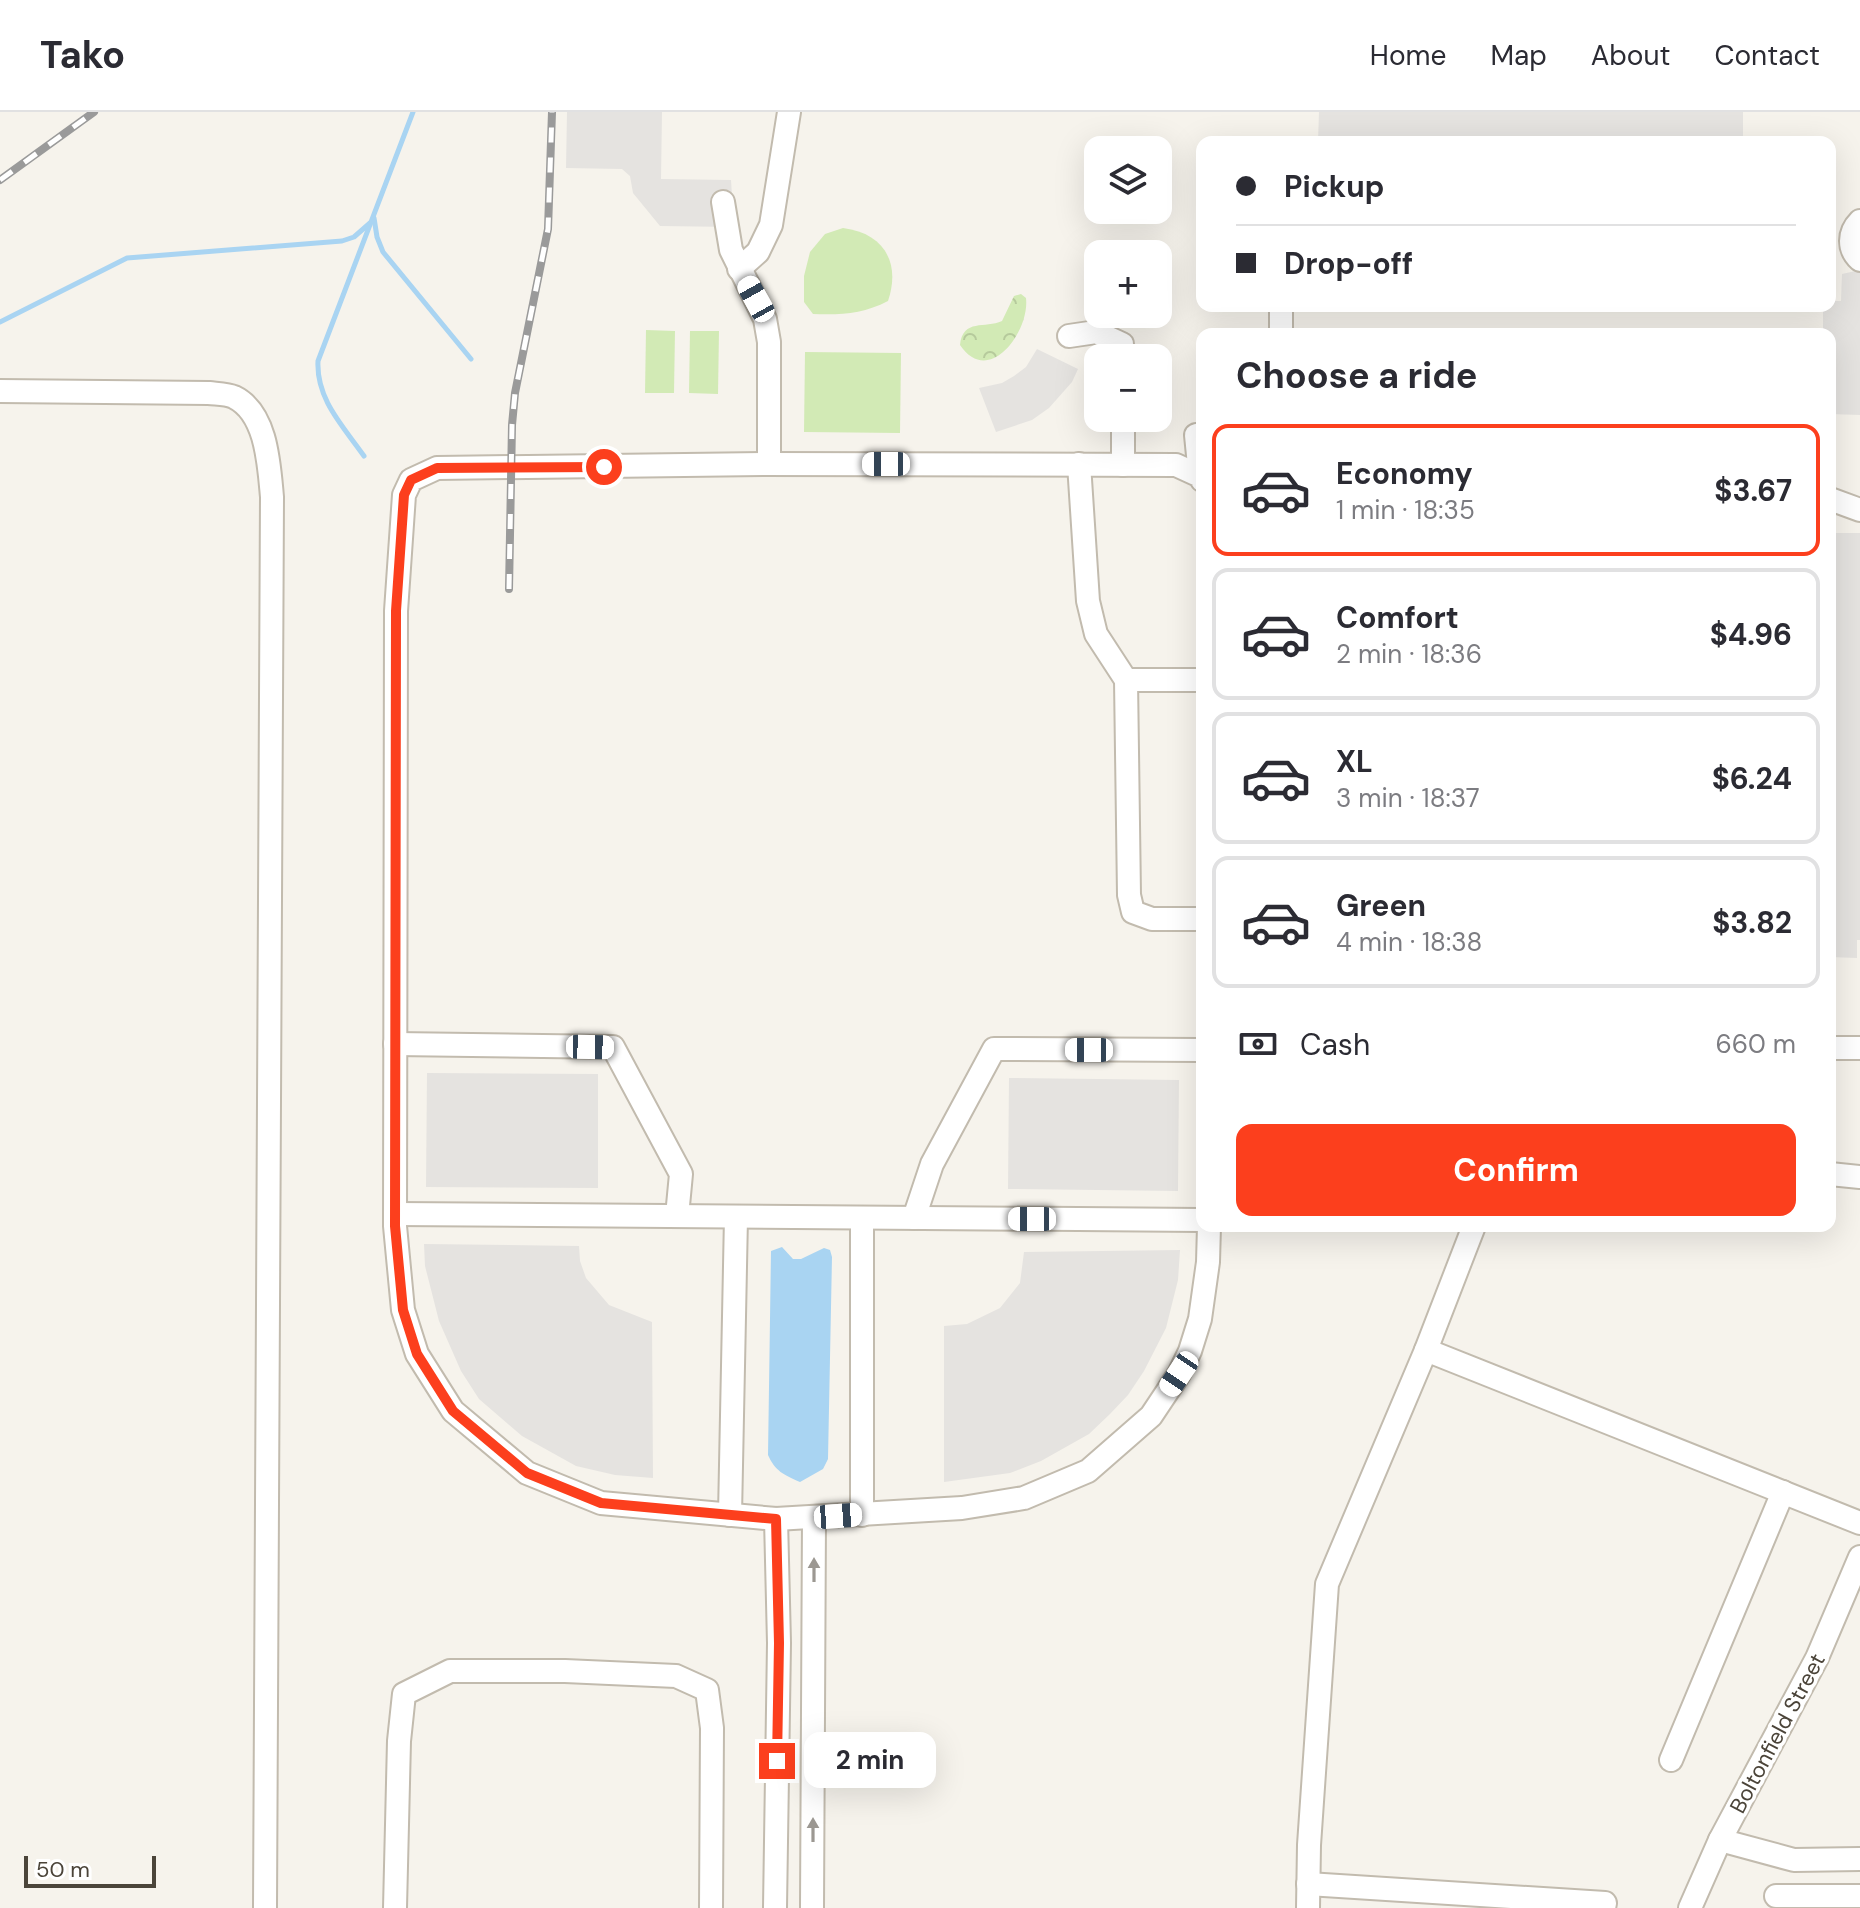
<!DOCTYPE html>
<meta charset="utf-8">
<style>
:root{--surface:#fff;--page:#f7f7f7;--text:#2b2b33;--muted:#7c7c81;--line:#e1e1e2;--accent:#fc3f1d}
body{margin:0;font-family:"DM Sans",sans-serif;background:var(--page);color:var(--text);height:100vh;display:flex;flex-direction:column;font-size:30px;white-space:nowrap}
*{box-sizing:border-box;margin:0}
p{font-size:26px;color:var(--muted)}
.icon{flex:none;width:44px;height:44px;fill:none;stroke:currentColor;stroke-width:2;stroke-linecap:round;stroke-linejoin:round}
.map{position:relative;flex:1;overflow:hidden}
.sheet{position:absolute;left:1196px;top:216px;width:640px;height:904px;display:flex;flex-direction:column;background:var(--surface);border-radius:16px;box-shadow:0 8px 32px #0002}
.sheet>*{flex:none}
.guide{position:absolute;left:1196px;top:24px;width:640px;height:176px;border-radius:16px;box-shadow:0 8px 32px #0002;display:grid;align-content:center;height:176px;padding:0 40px;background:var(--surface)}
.fabs{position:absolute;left:1084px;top:24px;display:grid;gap:16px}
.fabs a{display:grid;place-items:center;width:88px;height:88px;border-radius:16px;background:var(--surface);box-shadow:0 8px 32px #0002;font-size:40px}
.scale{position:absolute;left:24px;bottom:20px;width:132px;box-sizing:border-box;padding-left:8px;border:4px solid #4b4439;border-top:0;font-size:22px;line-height:28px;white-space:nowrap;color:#4b4439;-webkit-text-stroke:6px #fff;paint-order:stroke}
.end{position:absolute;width:36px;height:36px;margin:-18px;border:10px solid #fc3f1d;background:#fff;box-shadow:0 0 0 4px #fff}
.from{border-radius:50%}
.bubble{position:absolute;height:56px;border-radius:16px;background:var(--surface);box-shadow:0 8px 32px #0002;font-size:26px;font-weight:700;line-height:56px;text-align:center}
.car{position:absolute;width:24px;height:48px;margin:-24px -12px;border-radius:10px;box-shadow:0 0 6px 2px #0007;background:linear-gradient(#fff 24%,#345 0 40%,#fff 0 76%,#345 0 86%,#fff 0)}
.guide b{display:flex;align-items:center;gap:28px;height:76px;font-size:30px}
.guide b+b{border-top:2px solid var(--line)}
.guide i{width:20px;height:20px;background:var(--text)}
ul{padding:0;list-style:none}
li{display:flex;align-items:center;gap:24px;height:132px;margin:0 16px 12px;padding:0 24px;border:4px solid var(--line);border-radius:16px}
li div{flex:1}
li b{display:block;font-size:30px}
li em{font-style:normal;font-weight:700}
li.selected{border-color:var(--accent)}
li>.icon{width:72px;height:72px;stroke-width:1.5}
h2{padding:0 40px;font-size:36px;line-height:96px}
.pay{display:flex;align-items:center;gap:20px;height:88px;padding:0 40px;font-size:30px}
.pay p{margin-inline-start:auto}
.button{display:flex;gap:16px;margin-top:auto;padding:16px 40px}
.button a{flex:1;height:92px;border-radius:16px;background:var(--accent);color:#fff;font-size:32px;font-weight:700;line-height:92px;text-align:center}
header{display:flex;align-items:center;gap:48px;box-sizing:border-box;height:112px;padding:0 40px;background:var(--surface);border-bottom:2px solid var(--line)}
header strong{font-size:38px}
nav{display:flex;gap:44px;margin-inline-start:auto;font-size:28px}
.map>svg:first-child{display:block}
</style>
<header>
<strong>Tako</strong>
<nav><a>Home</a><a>Map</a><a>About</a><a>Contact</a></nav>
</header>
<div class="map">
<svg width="1860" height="1796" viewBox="0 0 1860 1796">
<defs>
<pattern id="park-crowns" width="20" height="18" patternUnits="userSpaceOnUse" patternTransform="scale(2)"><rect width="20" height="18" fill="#d2eab5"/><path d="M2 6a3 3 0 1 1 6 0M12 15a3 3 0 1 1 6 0" fill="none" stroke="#b6ca9c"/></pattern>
</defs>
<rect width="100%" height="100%" fill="#f6f3ec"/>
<!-- park -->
<path fill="url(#park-crowns)" d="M 1021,182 L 1026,186 C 1030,219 989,276 960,233 C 963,206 985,217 1002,209 L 1014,184 Z"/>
<!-- pitch -->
<g fill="#d2eab5">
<path d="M 843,116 C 884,121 901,151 888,189 C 863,202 841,203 813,202 L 804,190 L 804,164 L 810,140 L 825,122 Z"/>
<path d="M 646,218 L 675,219 L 674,281 L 645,281 Z"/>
<path d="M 690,219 L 719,219 L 718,282 L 689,281 Z"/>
<path d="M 805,240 L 901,241 L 900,321 L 804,320 Z"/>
</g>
<!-- parking -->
<g fill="#e5e3e0">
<path d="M 567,0 L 662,0 L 661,67 L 731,68 L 734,115 L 660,114 L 633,81 L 630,64 L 622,57 L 566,56 Z"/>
<path d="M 1319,0 L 1743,0 L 1743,30 L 1318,30 Z"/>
<path d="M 1860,158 L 1860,303 L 1830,302 L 1830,222 L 1823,222 L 1823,194 L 1830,194 L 1830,189 L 1841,189 L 1842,162 Z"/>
<path d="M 1037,237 L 1078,257 L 1072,270 L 1049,296 L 1032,308 L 996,320 L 979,276 L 1002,271 L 1014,264 L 1026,255 Z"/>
<path d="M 1830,421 L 1860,421 L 1860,828 L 1857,828 L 1857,846 L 1830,845 Z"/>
<path d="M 427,961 L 598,962 L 598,1076 L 426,1075 Z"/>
<path d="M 1009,966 L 1179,968 L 1178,1079 L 1008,1077 Z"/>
<path d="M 424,1132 L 579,1134 L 580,1149 L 586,1166 L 609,1193 L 652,1210 L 653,1366 L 615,1363 L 576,1354 L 522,1324 L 479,1287 L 461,1259 L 439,1209 L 425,1154 Z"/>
<path d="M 1180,1138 L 1178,1168 L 1166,1216 L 1144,1259 L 1128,1283 L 1110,1302 L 1089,1322 L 1041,1349 L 1010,1361 L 944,1370 L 944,1214 L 967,1212 L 1000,1196 L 1020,1171 L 1024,1140 Z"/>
</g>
<!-- water -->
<path fill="#a9d4f2" d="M 782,1135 L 793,1147 L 801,1147 L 824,1136 L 830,1138 L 832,1145 L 828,1347 L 823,1357 L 800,1370 C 784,1363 775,1359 768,1343 L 771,1139 Z"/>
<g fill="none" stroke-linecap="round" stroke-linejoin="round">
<!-- stream -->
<g stroke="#a9d4f2" stroke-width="5">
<path d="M 374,106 L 377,125 L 383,140 L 471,247"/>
<path d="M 0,210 L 127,146 L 342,129 L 354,125 L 370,111"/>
<path d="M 364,344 C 343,314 316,287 318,249 L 413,0"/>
</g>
<!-- minor casing -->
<g stroke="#c2bbae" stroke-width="26">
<g id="minor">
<path d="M 723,90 L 731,138 L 765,207 L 769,230 L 769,352"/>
<path d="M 1860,109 C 1848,121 1848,137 1860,148"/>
<path d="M 739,157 L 758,140 L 771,113 L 789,0"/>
<path d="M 1281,194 L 1281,222"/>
<path d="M 1069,224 L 1096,220 L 1122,232 L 1122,246"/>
<path d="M 0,279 L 209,281 C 217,282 227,282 234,285 C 267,301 269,353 272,385 L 265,1796"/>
<path d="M 1123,306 L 1123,353"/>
<path d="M 1079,352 L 1088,489 L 1096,522 L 1126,568 L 1129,783 L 1133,800 L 1152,807 L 1202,807"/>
<path d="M 1200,364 L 1196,323 L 1202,322"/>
<path d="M 1202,368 L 1200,364 L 1176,353 L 763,352 L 437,356 L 411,368 L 404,383 L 396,499 L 395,1114 L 403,1198 L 417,1242 L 453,1299 L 527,1361 L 601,1391 L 776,1407 L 962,1396 L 1024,1386 L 1088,1359 L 1151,1304 L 1179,1262 L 1190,1239 L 1200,1207 L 1208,1150 L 1209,1114"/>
<path d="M 1830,387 L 1860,398"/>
<path d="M 1126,568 L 1202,568"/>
<path d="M 395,932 L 613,935 L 681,1062 L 677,1104"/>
<path d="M 1830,936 L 1860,936"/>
<path d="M 1830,1062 L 1860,1065"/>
<path d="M 395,1102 L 1202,1108"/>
<path d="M 862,1106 L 862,1403"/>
<path d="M 914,1106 L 932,1052 L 994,937 L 1202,938"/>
<path d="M 1426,1238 L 1474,1114"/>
<path d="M 730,1403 L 736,1105"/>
<path d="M 1671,1648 L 1783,1380"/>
<path d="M 1720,1728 L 1794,1748 L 1860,1747"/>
<path d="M 1308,1772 L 1605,1791 L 1604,1796"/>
<path d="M 1776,1784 L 1860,1784"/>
<path d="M 395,1796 L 399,1629 L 404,1582 L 450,1559 L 565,1559 L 676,1564 L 707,1578 L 712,1616 L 711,1796"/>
<path d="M 775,1796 L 779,1531 L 776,1407"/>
<path d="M 812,1796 L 814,1406"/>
<path d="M 1308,1796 L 1309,1733 L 1327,1472 L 1426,1238 L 1860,1411"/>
<path d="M 1690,1796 L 1720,1728 L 1817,1546 L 1860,1445"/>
</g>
</g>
<!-- minor -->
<use href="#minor" stroke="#fff" stroke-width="22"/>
<!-- rail casing -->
<g stroke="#9a9a9a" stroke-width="8">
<g id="rail">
<path d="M 0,68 L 94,0"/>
<path d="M 509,477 L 512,313 L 515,281 L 548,117 L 552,0"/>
</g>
</g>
<!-- rail -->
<use href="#rail" stroke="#fff" stroke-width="5" stroke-dasharray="15" stroke-linecap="butt"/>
</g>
<!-- one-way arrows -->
<defs><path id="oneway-solid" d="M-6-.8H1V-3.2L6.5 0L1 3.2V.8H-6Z" transform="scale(2)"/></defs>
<g fill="#9c9892">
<use href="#oneway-solid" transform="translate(814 1458) rotate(-90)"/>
<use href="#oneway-solid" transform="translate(813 1718) rotate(-90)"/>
</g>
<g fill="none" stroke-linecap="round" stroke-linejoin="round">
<!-- route -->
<path stroke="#fc3f1d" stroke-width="10" d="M 604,355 L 437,356 L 411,368 L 404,383 L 396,499 L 395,1114 L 403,1198 L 417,1242 L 453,1299 L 527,1361 L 601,1391 L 776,1407 L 779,1531 L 777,1649"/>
</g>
<g text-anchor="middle" stroke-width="7" stroke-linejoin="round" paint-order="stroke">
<!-- street labels -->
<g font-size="22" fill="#4b4439" stroke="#fff">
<text transform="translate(1777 1621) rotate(-62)" y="8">Boltonfield Street</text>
</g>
</g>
</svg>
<div class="fabs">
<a><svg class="icon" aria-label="layers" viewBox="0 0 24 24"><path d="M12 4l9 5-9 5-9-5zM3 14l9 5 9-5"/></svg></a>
<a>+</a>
<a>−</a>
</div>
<div class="scale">50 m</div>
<i class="end from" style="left:604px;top:355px"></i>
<i class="end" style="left:777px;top:1649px"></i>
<div class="bubble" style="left:804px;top:1620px;width:132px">2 min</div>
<i class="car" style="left:756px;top:187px;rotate:331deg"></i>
<i class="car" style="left:886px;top:352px;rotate:270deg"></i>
<i class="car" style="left:590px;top:935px;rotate:91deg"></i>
<i class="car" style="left:1089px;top:938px;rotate:270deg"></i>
<i class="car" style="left:1032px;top:1107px;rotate:270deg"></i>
<i class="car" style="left:1179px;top:1262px;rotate:214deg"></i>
<i class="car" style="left:838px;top:1404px;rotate:86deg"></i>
<div class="guide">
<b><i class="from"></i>Pickup</b>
<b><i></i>Drop-off</b>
</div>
<section class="sheet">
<h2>Choose a ride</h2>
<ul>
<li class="selected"><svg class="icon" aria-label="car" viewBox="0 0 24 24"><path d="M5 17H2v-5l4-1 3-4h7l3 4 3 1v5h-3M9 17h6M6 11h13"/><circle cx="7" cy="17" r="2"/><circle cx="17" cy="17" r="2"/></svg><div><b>Economy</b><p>1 min · 18:35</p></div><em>$3.67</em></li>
<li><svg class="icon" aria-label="car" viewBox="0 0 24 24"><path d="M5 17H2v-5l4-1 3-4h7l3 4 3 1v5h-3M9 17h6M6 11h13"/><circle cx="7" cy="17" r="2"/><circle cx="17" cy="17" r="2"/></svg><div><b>Comfort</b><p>2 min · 18:36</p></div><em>$4.96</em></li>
<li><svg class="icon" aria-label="car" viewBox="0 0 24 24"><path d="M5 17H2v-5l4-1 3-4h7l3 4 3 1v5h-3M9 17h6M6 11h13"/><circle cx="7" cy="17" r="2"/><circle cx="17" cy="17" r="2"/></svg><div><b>XL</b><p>3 min · 18:37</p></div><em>$6.24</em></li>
<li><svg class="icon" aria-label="car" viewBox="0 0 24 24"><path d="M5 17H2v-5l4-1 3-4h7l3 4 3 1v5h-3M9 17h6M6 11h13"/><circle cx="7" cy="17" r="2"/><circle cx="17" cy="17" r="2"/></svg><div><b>Green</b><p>4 min · 18:38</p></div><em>$3.82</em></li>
</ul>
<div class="pay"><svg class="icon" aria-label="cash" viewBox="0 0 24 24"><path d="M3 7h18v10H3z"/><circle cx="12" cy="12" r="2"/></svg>Cash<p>660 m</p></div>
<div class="button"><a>Confirm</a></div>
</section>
</div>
